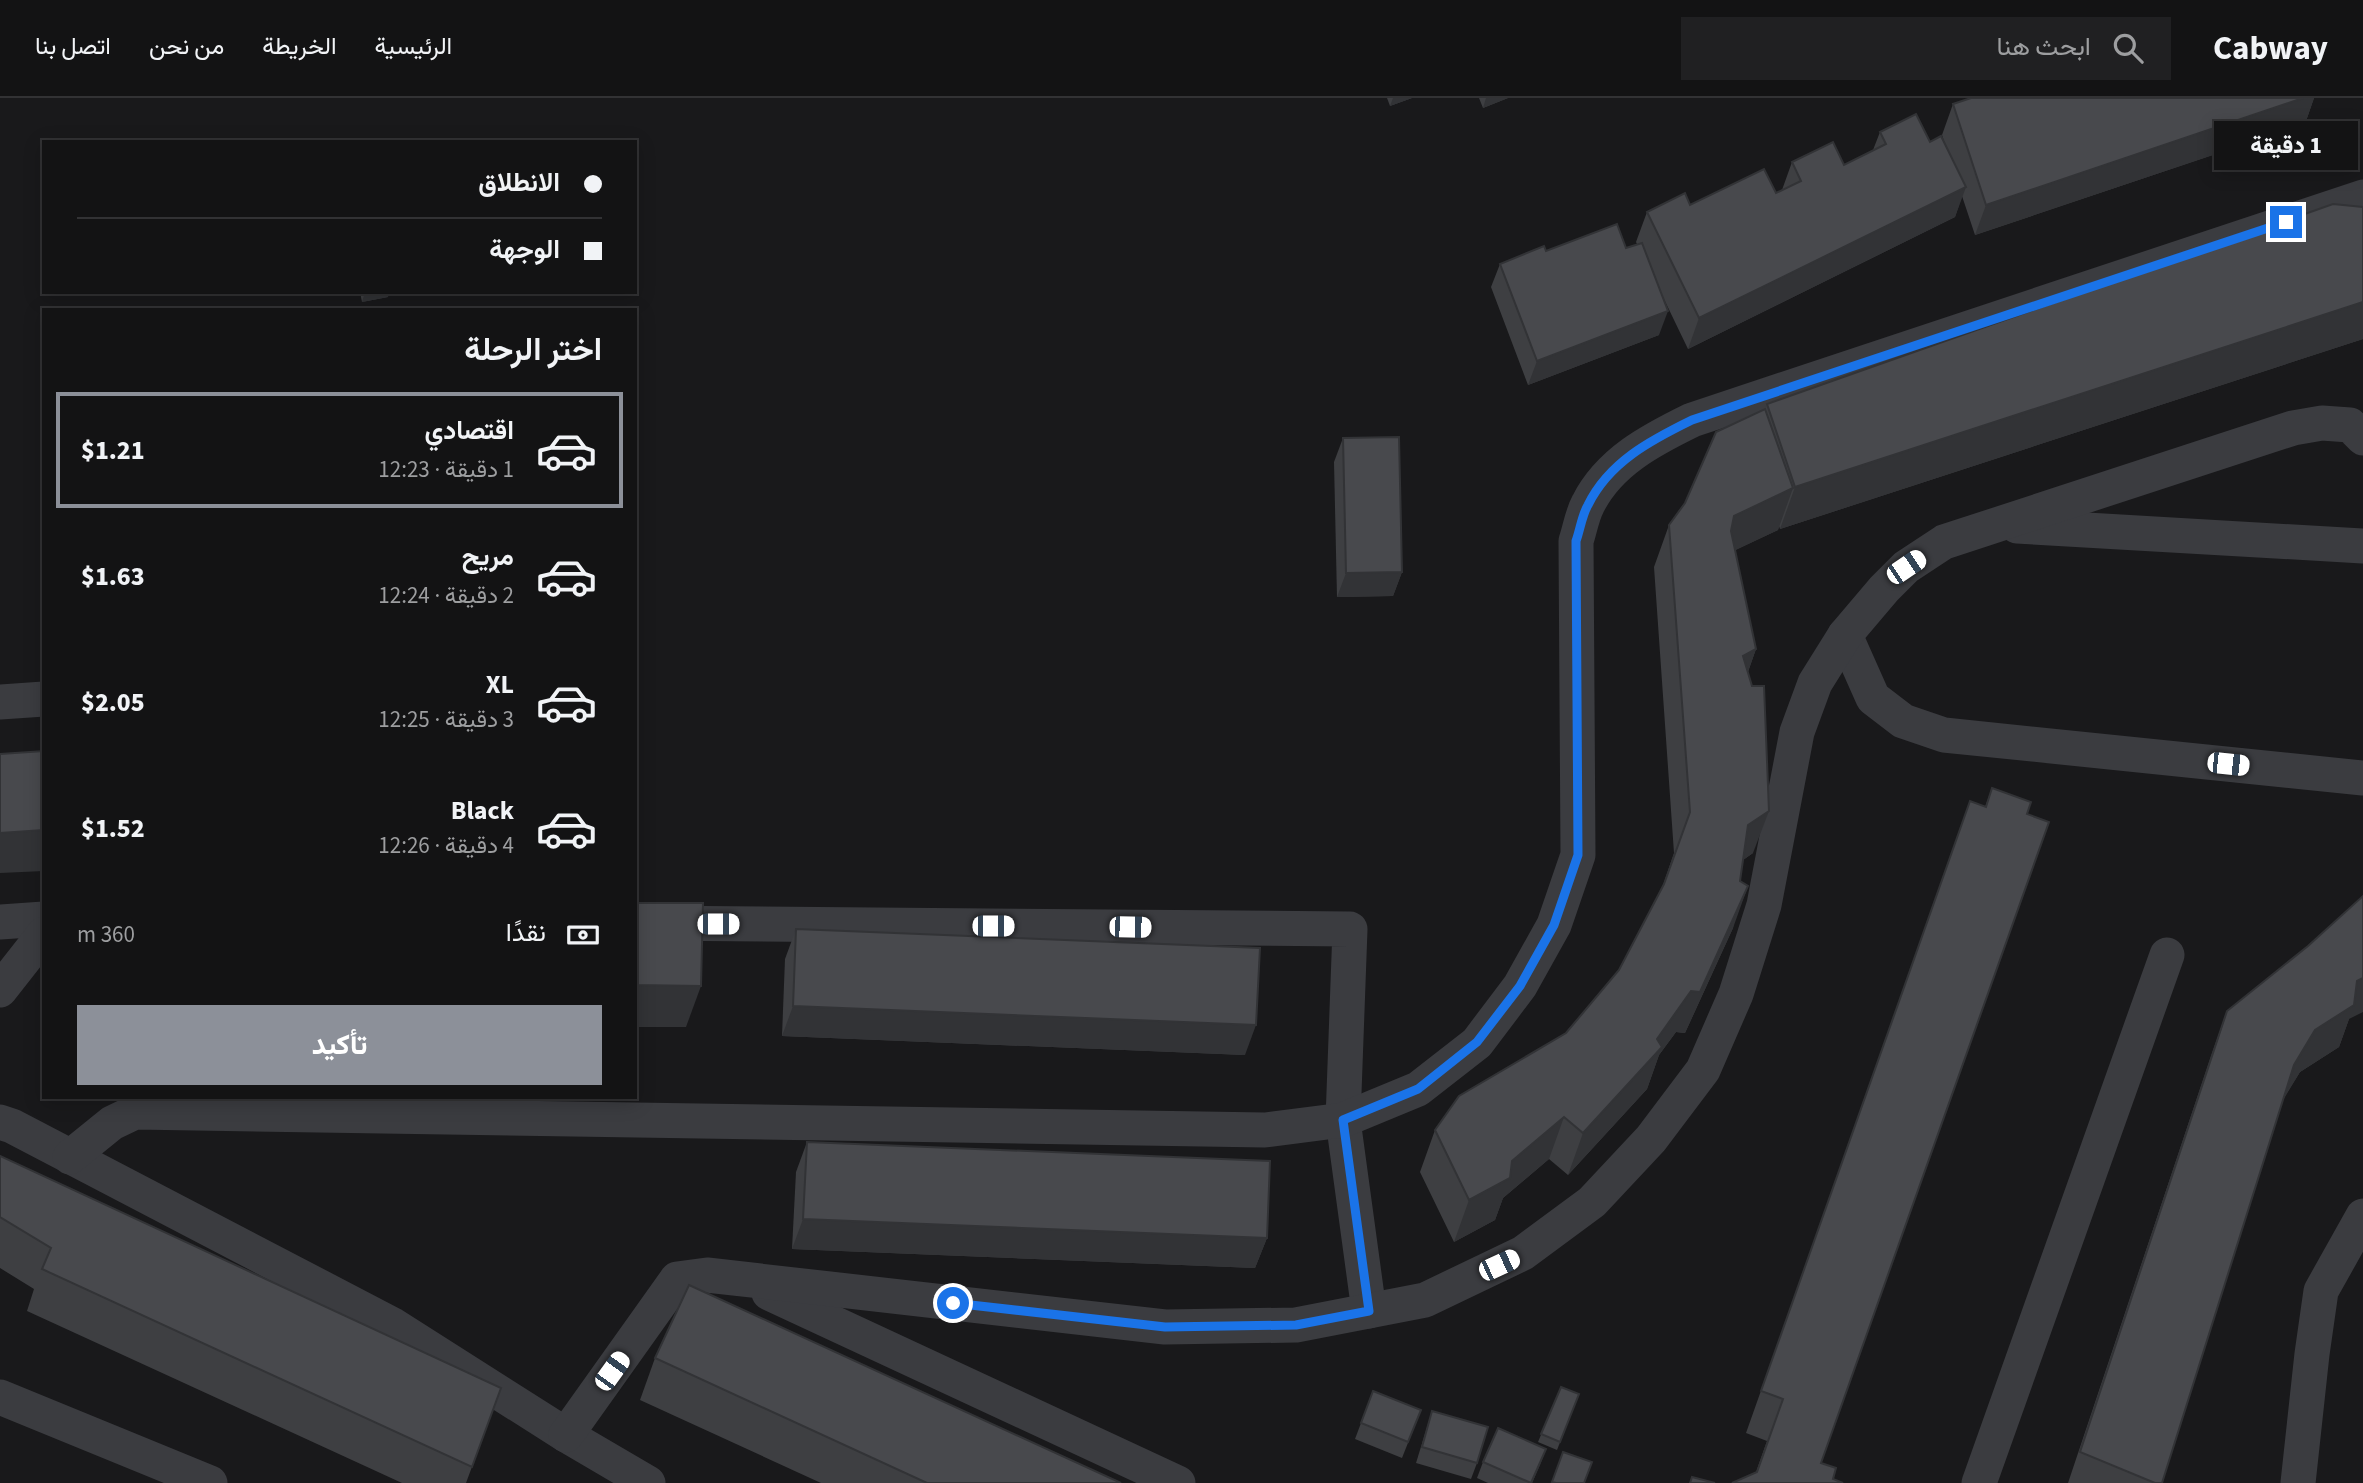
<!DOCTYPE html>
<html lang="ar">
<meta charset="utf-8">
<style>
:root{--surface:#131314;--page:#202022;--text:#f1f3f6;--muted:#9d9ea0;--line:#323234;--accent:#8c9099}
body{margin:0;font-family:"Source Sans 3",Vazirmatn,sans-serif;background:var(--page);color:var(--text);direction:rtl;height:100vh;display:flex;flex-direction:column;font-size:26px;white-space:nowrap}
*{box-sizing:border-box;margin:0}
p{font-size:23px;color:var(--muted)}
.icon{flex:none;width:38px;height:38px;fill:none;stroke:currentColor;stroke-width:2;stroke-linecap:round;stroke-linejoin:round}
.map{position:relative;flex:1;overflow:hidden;direction:ltr}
.side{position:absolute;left:42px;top:210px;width:595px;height:791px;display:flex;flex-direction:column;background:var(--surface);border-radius:0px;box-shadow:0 4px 18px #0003,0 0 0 2px var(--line);direction:rtl}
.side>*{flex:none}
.top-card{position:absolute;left:42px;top:42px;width:595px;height:154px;border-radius:0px;box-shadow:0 4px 18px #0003,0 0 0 2px var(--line);direction:rtl;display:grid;align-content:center;height:154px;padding:0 35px;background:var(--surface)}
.end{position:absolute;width:32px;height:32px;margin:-16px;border:9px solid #1a73e8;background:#fff;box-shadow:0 0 0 4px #fff}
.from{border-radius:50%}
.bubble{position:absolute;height:49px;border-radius:0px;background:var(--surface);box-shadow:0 4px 18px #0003,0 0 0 2px var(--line);font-size:23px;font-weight:800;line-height:49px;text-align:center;direction:rtl}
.car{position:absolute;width:21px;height:42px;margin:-21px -10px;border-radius:9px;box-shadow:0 0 5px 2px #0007;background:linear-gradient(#fff 24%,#345 0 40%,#fff 0 76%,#345 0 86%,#fff 0)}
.top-card b{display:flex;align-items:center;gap:24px;height:66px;font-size:26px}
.top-card b+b{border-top:2px solid var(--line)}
.top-card i{width:18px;height:18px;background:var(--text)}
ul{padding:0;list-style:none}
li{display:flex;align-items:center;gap:21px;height:116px;margin:0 14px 10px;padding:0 21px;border:4px solid transparent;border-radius:0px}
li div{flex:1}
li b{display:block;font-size:26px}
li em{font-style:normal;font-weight:800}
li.current{border-color:var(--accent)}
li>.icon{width:63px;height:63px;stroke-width:1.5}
h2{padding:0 35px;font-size:32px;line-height:84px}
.pay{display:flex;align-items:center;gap:18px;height:77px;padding:0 35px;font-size:26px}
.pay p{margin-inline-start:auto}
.primary-button{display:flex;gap:14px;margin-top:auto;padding:14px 35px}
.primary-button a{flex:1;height:80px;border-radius:0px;background:var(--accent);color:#fff;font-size:28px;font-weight:800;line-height:80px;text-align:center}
header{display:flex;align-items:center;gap:42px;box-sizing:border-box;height:98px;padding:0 35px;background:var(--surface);border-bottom:2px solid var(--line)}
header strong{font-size:33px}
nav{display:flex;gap:38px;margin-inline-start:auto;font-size:24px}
.search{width:490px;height:63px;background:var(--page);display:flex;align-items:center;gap:18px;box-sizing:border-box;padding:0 24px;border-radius:0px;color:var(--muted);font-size:26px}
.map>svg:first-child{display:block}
</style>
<header>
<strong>Cabway</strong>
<div class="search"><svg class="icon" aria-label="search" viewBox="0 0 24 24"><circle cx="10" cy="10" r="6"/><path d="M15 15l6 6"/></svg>ابحث هنا</div>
<nav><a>الرئيسية</a><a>الخريطة</a><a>من نحن</a><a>اتصل بنا</a></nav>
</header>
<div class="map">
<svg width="2363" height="1385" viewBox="0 0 2363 1385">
<rect width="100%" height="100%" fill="#19191b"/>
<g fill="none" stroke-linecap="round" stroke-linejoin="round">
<!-- minor -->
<g stroke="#3b3c40" stroke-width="35">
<path d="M 2017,428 L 2363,448"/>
<path d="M 1845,537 L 1873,600 L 1903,623 L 1944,637 L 2363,680"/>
<path d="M 0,604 L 44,601"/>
<path d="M 0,824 L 44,821"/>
<path d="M 635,825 L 1350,831 L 1343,1022 L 1369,1213"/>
<path d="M 0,892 L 44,836"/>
<path d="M 0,1024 L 12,1028 L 393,1227 L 566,1337 L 648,1385"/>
<path d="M 70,1059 L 112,1025 L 135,1014 L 1265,1032 L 1343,1022 L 1418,991 L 1477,945 L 1520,888 L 1554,827 L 1578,757 L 1576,443 C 1580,431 1582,417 1588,406 C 1609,364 1651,342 1692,322 L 2363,99"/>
<path d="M 769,1195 L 1178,1385"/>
<path d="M 0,1299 L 210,1385"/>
<path d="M 566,1337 L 677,1181 L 707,1177 L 1165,1229 L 1296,1227 L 1425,1202 L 1523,1155 L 1592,1104 L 1651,1041 L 1703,972 L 1736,896 L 1764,807 L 1797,634 L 1815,585 L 1845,537 L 1884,491 L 1906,469 L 1944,444 L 2293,330 L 2322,325 L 2350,327 L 2363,340"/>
<path d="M 1979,1385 L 2167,857"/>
<path d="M 2298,1385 L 2312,1256 L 2321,1193 L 2363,1118"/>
</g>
</g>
<!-- wall -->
<g fill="#3e3f42">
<path d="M 1387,0 L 1412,0 L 1390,8 Z"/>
<path d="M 1479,0 L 1508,0 L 1483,10 Z"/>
<path d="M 1971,0 L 2314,0 L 2305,26 L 1975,137 L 1962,98 L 1955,119 L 1688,251 L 1661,195 L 1659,237 L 1528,287 L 1491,189 L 1500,166 L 1546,153 L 1626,150 L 1637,146 L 1636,144 L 1647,114 L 1776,95 L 1782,92 L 1792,64 L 1844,67 L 1873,52 L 1880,34 L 1945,46 L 1942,37 L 1953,6 Z"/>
<path d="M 2363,109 L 2363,241 L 1780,431 L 1779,428 L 1778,432 L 1735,452 L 1756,551 L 1748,574 L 1753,755 L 1743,762 L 1733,830 L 1685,935 L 1676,934 L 1659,957 L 1647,991 L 1568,1077 L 1549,1061 L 1503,1100 L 1495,1122 L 1454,1144 L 1420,1074 L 1435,1032 L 1566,935 L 1619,872 L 1662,790 L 1674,755 L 1654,469 L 1669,427 L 1765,311 L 1767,306 Z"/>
<path d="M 360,194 L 389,194 L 388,199 L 362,204 Z"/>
<path d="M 1343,340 L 1402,474 L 1393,498 L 1337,499 L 1334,364 Z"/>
<path d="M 1992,690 L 1821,1365 L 1833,1381 L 1756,1374 L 1767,1343 L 1746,1335 L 1955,745 L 1985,709 Z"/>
<path d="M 796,831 L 1245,957 L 782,938 L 785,861 Z"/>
<path d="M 2227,913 L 2349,921 L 2339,949 L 2300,974 L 2283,1001 L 2162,1385 L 2068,1385 L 2212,955 Z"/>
<path d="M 807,1044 L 1267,1140 L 1255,1170 L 792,1151 L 796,1074 Z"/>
<path d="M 0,1058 L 501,1290 L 466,1385 L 402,1385 L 27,1213 L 34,1191 L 0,1170 Z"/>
<path d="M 655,1260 L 1121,1385 L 821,1385 L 640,1302 Z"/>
<path d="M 1561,1289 L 1579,1296 L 1557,1352 L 1538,1344 Z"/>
<path d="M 1373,1293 L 1421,1312 L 1402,1360 L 1355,1341 Z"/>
<path d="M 1432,1313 L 1477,1365 L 1471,1381 L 1416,1365 Z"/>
<path d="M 1546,1351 L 1532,1385 L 1488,1385 L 1477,1380 L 1483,1364 Z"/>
</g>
<!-- shaded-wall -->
<g fill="#323336">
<path d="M 1393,0 L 1412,0 L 1390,8 Z"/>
<path d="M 1486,0 L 1508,0 L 1483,10 Z"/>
<path d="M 2303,0 L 2314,0 L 2305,26 L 1975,137 L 1986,107 Z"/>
<path d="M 1966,89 L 1955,119 L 1688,251 L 1699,220 Z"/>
<path d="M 365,194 L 389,194 L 388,199 L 362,204 Z"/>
<path d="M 2363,204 L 2363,241 L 1780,431 L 1795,389 Z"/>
<path d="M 1668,213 L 1659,237 L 1528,287 L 1537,263 Z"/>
<path d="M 1793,390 L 1778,432 L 1719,460 L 1734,418 Z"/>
<path d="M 1402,474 L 1393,498 L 1337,499 L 1346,475 Z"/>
<path d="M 1756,551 L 1741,593 L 1743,558 Z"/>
<path d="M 1769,713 L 1753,755 L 1733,769 L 1748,727 Z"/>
<path d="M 44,732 L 44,773 L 0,775 L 0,735 Z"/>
<path d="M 1748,788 L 1733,830 L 1685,935 L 1676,934 L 1659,957 L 1647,991 L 1568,1077 L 1583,1035 L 1657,941 Z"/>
<path d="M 2363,880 L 2363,914 L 2349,921 L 2339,949 L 2300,974 L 2279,1009 L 2294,967 L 2315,932 L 2357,883 Z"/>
<path d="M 635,887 L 701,888 L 686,929 L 635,929 Z"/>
<path d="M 793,908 L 1256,927 L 1245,957 L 782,938 Z"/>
<path d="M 1564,1019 L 1549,1061 L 1503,1100 L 1495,1122 L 1454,1144 L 1469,1102 L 1512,1063 Z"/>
<path d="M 803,1121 L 1267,1140 L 1255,1170 L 792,1151 Z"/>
<path d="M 1546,1351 L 1540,1367 L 1532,1385 L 1531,1385 Z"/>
</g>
<!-- building -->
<g fill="#48494d" stroke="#323336" stroke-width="2">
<path d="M 1971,0 L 2303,0 L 1986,107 L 1953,6 Z"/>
<path d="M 1916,16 L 1930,44 L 1941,38 L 1966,89 L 1699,220 L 1647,114 L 1685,95 L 1690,107 L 1764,71 L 1776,95 L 1801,83 L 1792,64 L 1833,44 L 1844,67 L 1886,46 L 1880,34 Z"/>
<path d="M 2333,106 L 2363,109 L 2363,204 L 1795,389 L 1767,306 Z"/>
<path d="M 1617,126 L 1626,150 L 1642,145 L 1668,213 L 1537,263 L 1500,166 L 1544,148 L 1546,153 Z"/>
<path d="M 1765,311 L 1793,390 L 1734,418 L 1731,433 L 1756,551 L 1743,558 L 1752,588 L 1764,588 L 1769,713 L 1748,727 L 1740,783 L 1748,788 L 1700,894 L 1691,893 L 1657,941 L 1662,949 L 1583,1035 L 1564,1019 L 1512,1063 L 1510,1080 L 1469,1102 L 1435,1032 L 1459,998 L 1566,935 L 1619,872 L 1664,786 L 1690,714 L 1669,427 L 1685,405 L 1716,334 Z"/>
<path d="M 1399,339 L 1402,474 L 1346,475 L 1343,340 Z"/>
<path d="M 44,653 L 44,732 L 0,735 L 0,656 Z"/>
<path d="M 1992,690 L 2031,704 L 2027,716 L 2049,724 L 1821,1365 L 1836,1370 L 1833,1381 L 1843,1385 L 1732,1385 L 1757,1374 L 1783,1301 L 1761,1293 L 1970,703 L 1986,709 Z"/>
<path d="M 2363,798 L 2363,880 L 2357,883 L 2354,907 L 2315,932 L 2294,967 L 2162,1385 L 2155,1385 L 2080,1354 L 2227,913 L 2308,848 Z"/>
<path d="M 635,805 L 703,805 L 701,888 L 635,887 Z"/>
<path d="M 796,831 L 1260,850 L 1256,927 L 793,908 Z"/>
<path d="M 807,1044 L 1270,1063 L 1267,1140 L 803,1121 Z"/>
<path d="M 0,1058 L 501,1290 L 472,1369 L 42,1171 L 51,1150 L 0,1119 Z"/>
<path d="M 689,1187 L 1121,1385 L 927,1385 L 655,1260 Z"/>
<path d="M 1561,1289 L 1579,1296 L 1560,1344 L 1541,1336 Z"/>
<path d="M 1373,1293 L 1421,1312 L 1408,1344 L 1361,1325 Z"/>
<path d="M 1432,1313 L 1488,1329 L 1477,1365 L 1422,1349 Z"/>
<path d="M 1498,1330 L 1546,1351 L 1531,1385 L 1483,1364 Z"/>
<path d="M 1563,1354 L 1592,1364 L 1584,1385 L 1556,1385 L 1552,1384 Z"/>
<path d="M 1692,1379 L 1715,1385 L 1690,1385 Z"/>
</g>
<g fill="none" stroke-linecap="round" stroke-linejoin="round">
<!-- route -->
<path stroke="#1a73e8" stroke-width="9" d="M 953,1205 L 1165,1229 L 1296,1227 L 1369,1213 L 1343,1022 L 1418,991 L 1477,944 L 1520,888 L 1554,827 L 1578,757 L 1576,443 C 1580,432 1582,417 1588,407 C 1609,364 1651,342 1692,322 L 2286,124"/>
</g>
</svg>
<i class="end from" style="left:953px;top:1205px"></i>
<i class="end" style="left:2286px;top:124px"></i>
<div class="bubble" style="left:2214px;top:23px;width:144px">1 دقيقة</div>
<i class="car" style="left:1906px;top:469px;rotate:56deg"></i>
<i class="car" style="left:2228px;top:666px;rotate:96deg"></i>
<i class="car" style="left:718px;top:826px;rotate:90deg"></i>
<i class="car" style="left:993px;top:828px;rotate:90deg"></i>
<i class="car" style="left:1130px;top:829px;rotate:91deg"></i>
<i class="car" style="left:1499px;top:1167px;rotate:65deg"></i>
<i class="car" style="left:612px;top:1273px;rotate:36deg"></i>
<div class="top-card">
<b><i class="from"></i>الانطلاق</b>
<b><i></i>الوجهة</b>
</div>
<section class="side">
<h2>اختر الرحلة</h2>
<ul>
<li class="current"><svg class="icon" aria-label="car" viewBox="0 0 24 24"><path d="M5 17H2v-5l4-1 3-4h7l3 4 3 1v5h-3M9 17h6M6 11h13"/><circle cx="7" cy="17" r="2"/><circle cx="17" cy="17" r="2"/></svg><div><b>اقتصادي</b><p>1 دقيقة · 12:23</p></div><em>$1.21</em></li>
<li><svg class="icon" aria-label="car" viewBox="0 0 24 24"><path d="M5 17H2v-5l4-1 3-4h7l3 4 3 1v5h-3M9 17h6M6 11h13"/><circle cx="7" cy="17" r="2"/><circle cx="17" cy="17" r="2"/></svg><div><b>مريح</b><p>2 دقيقة · 12:24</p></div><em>$1.63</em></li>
<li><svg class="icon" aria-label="car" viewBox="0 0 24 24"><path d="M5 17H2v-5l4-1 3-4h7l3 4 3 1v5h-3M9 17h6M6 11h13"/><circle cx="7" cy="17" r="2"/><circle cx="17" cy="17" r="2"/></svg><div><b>XL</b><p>3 دقيقة · 12:25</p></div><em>$2.05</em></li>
<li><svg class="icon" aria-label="car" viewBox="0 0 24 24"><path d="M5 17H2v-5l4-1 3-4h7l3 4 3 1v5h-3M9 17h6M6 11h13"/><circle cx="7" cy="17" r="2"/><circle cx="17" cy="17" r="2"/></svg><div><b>Black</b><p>4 دقيقة · 12:26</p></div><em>$1.52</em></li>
</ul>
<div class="pay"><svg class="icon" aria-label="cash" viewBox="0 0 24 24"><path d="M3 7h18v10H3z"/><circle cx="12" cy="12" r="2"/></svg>نقدًا<p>360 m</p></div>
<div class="primary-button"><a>تأكيد</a></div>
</section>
</div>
